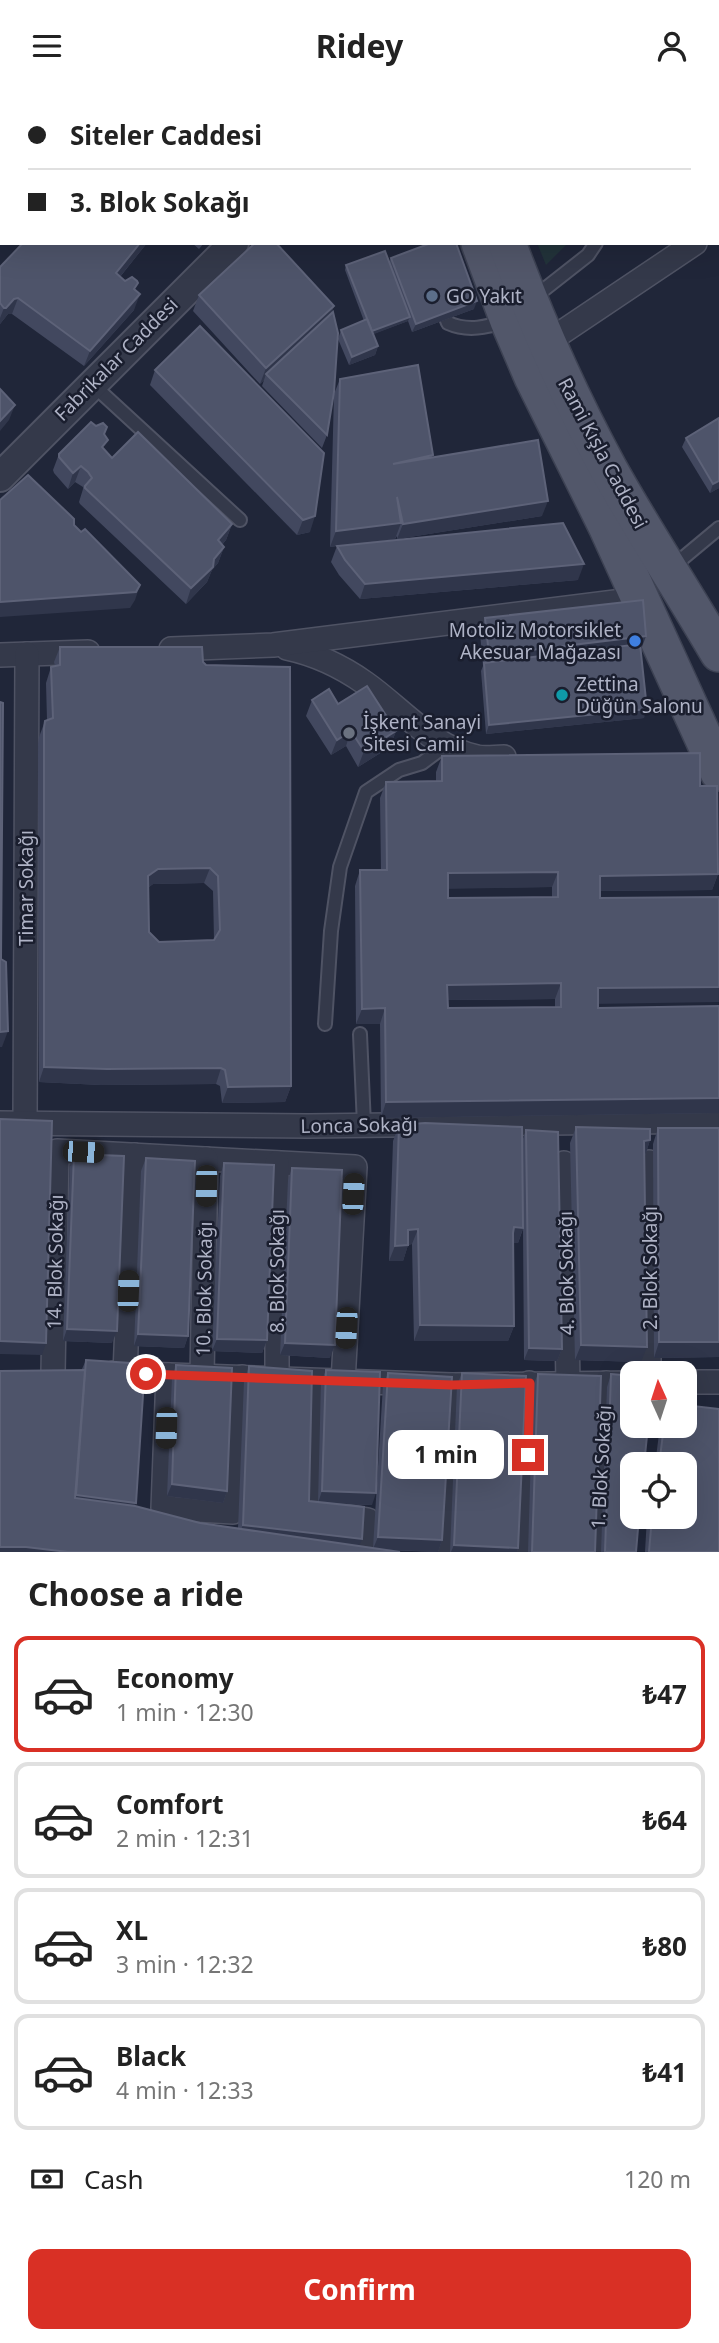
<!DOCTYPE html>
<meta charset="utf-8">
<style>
:root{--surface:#fff;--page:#f6f6f6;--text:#222;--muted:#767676;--line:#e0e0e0;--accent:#d93025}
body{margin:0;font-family:"Noto Sans",sans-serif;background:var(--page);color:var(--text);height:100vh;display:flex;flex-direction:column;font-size:26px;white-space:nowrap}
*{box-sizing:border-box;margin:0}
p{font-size:23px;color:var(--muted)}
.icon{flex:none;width:38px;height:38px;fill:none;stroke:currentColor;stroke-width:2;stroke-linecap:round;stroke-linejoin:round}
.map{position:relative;height:1461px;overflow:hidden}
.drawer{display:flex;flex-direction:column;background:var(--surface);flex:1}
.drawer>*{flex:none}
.banner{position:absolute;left:0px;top:0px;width:719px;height:154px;box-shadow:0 7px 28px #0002;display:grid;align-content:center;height:154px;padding:0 28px;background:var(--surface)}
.needle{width:46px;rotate:357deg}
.controls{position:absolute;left:620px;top:1270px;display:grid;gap:14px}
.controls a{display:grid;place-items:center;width:77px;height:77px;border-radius:14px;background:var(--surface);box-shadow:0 7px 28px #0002;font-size:35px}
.end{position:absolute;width:32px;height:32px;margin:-16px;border:9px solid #d93025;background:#fff;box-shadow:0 0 0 4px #fff}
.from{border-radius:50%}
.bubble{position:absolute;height:49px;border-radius:14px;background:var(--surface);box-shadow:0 7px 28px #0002;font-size:23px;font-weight:700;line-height:49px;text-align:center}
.car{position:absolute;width:21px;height:42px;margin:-21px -10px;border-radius:9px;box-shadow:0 0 5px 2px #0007;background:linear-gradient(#222 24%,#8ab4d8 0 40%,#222 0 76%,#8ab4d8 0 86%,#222 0)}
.banner b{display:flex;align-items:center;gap:24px;height:66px;font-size:26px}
.banner b+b{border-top:2px solid var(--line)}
.banner i{width:18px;height:18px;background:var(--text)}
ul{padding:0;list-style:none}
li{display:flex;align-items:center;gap:21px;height:116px;margin:0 14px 10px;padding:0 14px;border:4px solid var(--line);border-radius:14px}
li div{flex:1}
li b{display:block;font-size:26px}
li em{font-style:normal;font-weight:700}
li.active{border-color:var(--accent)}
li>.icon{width:63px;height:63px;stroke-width:1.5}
h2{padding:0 28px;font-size:32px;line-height:84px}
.pay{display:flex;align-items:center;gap:18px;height:77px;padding:0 28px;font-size:26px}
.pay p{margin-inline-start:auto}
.cta{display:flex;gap:14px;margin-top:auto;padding:14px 28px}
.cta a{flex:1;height:80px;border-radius:14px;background:var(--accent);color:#fff;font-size:28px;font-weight:700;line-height:80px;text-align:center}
header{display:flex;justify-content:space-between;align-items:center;height:91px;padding:0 28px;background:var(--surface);font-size:32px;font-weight:700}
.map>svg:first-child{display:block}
</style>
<header><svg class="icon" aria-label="menu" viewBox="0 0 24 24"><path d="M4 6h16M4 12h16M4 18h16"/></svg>Ridey<svg class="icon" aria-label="person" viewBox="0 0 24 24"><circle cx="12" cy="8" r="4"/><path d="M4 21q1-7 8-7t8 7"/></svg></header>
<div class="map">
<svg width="719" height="1461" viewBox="0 0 719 1461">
<rect width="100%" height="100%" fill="#202639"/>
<!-- grass -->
<path fill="#22333a" d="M 537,152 L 565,152 L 566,154 L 546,174 Z"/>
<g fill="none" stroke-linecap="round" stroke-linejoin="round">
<!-- service casing -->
<g stroke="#4f5364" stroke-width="16">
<g id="service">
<path d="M 532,208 L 588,164 L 596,152"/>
<path d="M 441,215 L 448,232 C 468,241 487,236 507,230"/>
<path d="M 92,293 L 240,429"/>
<path d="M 671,477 L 719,437"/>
<path d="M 325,933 L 331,840 L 340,776 L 366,701 L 399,679 L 422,672 L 446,654"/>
<path d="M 360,943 L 364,1034"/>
</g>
</g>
<!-- minor casing -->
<g stroke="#4f5364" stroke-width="26">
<g id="minor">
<path d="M 79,2 L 80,0"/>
<path d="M 643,2 L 646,0"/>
<path d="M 0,107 L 2,105"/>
<path d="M 718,137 L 719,136"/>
<path d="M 546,252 L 695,152"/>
<path d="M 287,557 C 315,563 341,575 365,592 C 401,617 431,656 477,666 C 485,668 495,666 504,666"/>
<path d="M 171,558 L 273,554 L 639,508"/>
<path d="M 0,564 L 88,561"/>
<path d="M 25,1031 L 27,563"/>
<path d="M 0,1032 L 308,1035 L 719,1030"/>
<path d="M 649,1071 L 649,1283"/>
<path d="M 564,1072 L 568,1292"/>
<path d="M 53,1282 L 57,1060 L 355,1076 L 343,1291"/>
<path d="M 114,1282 L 452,1294 L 632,1292"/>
<path d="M 125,1282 L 134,1064"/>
<path d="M 168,1284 L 163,1417 L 233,1421 L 242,1286"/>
<path d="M 202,1285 L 206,1068"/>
<path d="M 277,1288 L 277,1072"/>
<path d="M 319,1290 L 314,1420 L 368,1429 L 368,1461"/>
<path d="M 684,1291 L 719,1291"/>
<path d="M 447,1461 L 452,1294"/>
<path d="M 525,1461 L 529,1292"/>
<path d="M 597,1461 L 606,1292"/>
</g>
</g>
<!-- tertiary casing -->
<g stroke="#4f5364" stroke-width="32">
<path id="tertiary" d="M 0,386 L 234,152"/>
</g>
<!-- primary casing -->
<g stroke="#3d4253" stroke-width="40">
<g id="primary">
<path d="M 437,0 L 438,2"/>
<path d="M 464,0 L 464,2"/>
<path d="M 480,152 L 509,230 L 533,286 L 607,435 L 719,681"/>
<path d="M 507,152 C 536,230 569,305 608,377 C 643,440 683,500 719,562"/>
</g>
</g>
<!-- service -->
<use href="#service" stroke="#34394a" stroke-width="12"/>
<!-- minor -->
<use href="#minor" stroke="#34394a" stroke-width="23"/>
<!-- tertiary -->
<use href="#tertiary" stroke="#34394a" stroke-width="28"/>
<!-- primary -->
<use href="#primary" stroke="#52576a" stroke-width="37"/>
</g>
<!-- wall -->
<g fill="#42485f" fill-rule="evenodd">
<path d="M 0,0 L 20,0 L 18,2 L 2,2 L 2,7 L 0,6 Z"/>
<path d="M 129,0 L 254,0 L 256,2 L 131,2 Z"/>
<path d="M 23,152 L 147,152 L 120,186 L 136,199 L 134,219 L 84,275 L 12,223 L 8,223 L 0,233 L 0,176 Z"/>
<path d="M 192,152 L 204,152 L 199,158 Z"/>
<path d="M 391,167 L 474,218 L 412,241 L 408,230 L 373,243 L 378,255 L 375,264 L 349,274 L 338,248 L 341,239 L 364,230 L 345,179 L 346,174 L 389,172 Z"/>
<path d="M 199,204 L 334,215 L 331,223 L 327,344 L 322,357 L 262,295 L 264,289 L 260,293 L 193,220 Z"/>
<path d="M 200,235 L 310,441 L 297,444 L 150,294 L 155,279 Z"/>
<path d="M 340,288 L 433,364 L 432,366 L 542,425 L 397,448 L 397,445 L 395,448 L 340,455 L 578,489 L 360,508 L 339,484 L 331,471 L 337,455 L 330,456 L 334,303 Z"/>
<path d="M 686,347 L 719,397 L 710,402 L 682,356 Z"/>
<path d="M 104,359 L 112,367 L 232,433 L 226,449 L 222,454 L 224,456 L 218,472 L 212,479 L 207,491 L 186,513 L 80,413 L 79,411 L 83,398 L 83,396 L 75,391 L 68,398 L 54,382 L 53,379 L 59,363 Z"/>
<path d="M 485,527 L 646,545 L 641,558 L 644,627 L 486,643 L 481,580 L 483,575 L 480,542 Z"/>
<path d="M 60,556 L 203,571 L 291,995 L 285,1011 L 222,1012 L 220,995 L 216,993 L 101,994 L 39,991 L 38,653 L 39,646 L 45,630 L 47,629 L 46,592 L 51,576 L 55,575 L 54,571 ZM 204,792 L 213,800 L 214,849 L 159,851 L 149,841 L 149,796 L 153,793 Z"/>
<path d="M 312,609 L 338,613 L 396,640 L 390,656 L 358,676 L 346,655 L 331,664 L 306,625 Z"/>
<path d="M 442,665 L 700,695 L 718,783 L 712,799 L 600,800 L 598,917 L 719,915 L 719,1022 L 381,1027 L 380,933 L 356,933 L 355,795 L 360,779 L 381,779 L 380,707 L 386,691 L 436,690 L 436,681 ZM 552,796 L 552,806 L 448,807 L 448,797 ZM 555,908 L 555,916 L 448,917 L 447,909 Z"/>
<path d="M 399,1034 L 522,1050 L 526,1039 L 562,1258 L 557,1270 L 524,1269 L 523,1138 L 518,1152 L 513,1152 L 514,1235 L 508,1250 L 414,1250 L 412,1153 L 408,1154 L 403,1170 L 389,1170 L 393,1050 Z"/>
<path d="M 576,1036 L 650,1049 L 645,1065 L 641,1271 L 575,1269 L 570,1052 Z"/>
<path d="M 658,1037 L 719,1037 L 719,1266 L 654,1267 L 653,1053 Z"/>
<path d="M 74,1063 L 112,1252 L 63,1250 L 70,1075 Z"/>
<path d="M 146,1067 L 188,1245 L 184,1257 L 134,1255 L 141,1080 Z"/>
<path d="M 224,1072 L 267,1249 L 262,1262 L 212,1260 L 220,1085 Z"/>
<path d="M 292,1077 L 330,1267 L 280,1264 L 288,1089 Z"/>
<path d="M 86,1269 L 135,1415 L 200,1432 L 238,1437 L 244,1290 L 249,1275 L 309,1410 L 318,1411 L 321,1291 L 326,1279 L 372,1414 L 337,1413 L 360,1455 L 373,1457 L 383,1294 L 388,1282 L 442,1449 L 438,1461 L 385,1459 L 0,1461 Z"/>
<path d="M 176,1274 L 227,1400 L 223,1412 L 167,1405 L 172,1286 Z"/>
<path d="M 462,1282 L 518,1457 L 517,1461 L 450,1461 L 457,1294 Z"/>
<path d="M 538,1283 L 595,1461 L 528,1461 L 533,1295 Z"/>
<path d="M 611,1283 L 636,1461 L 601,1461 L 607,1296 Z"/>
<path d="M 660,1335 L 684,1335 L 719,1461 L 645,1461 L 647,1426 L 684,1426 L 684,1374 L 655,1374 Z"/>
</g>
<!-- shaded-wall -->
<g fill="#30364b">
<path d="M 140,152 L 147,152 L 110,198 L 116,182 Z"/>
<path d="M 140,203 L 134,219 L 84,275 L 90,260 Z"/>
<path d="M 18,207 L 12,223 L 8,223 L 0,233 L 0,227 L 4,217 L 14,208 Z"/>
<path d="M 477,210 L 474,218 L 412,241 L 416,233 Z"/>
<path d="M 334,215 L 328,231 L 266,283 L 264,289 L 260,293 L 266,277 Z"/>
<path d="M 410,226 L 408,230 L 369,245 L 371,240 Z"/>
<path d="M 378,255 L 375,264 L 349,274 L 352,266 Z"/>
<path d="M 15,314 L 9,329 L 0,340 L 0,330 Z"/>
<path d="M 81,375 L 75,391 L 68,398 L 73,382 Z"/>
<path d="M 719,390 L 719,397 L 710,402 L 713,393 Z"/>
<path d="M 548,410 L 542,425 L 397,448 L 403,433 Z"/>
<path d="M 315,425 L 310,441 L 297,444 L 303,429 Z"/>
<path d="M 401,432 L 395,448 L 330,456 L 336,440 Z"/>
<path d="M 232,433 L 226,449 L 213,464 L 218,449 Z"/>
<path d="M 224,456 L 218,472 L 212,479 L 207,491 L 186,513 L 191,497 Z"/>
<path d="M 584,473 L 578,489 L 360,508 L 365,493 Z"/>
<path d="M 140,494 L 135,509 L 130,517 L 0,526 L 0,511 Z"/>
<path d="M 646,545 L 640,561 L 485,577 L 489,564 Z"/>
<path d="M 647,618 L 644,627 L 486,643 L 489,634 Z"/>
<path d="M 351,640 L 346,655 L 331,664 L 337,649 Z"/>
<path d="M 396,640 L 390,656 L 358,676 L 364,660 Z"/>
<path d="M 210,777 L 204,792 L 153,793 L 143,801 L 148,785 L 158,778 Z"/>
<path d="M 558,781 L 552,796 L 442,798 L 448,782 Z"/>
<path d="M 718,783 L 712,799 L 594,800 L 600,785 Z"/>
<path d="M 561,892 L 555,908 L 442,909 L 447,894 Z"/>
<path d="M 719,896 L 719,911 L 592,913 L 598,897 Z"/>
<path d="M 385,917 L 380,933 L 356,933 L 362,918 Z"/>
<path d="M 8,940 L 2,956 L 0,956 L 0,941 Z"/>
<path d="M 44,976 L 221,977 L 216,993 L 101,994 L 39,991 Z"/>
<path d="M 291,995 L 285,1011 L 222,1012 L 228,996 Z"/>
<path d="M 719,1007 L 719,1022 L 381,1027 L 386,1011 Z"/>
<path d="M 650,1049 L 645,1065 L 644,1050 Z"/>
<path d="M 514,1136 L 523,1137 L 518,1152 L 509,1152 Z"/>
<path d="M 418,1138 L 412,1153 L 402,1154 L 408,1139 Z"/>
<path d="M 408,1154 L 403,1170 L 389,1170 L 395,1155 Z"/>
<path d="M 420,1234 L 514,1235 L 508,1250 L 414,1250 Z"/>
<path d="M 67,1238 L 117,1240 L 112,1252 L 63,1250 Z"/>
<path d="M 138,1243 L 188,1245 L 184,1257 L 134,1255 Z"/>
<path d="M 217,1248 L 267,1249 L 262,1262 L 212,1260 Z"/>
<path d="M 0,1250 L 46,1252 L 42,1264 L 0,1263 Z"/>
<path d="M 659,1251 L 719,1251 L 719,1266 L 654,1267 Z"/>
<path d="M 285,1252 L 335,1254 L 330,1267 L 280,1264 Z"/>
<path d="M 581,1254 L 647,1256 L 641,1271 L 575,1269 Z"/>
<path d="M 529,1257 L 562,1258 L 557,1270 L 524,1269 Z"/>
<path d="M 172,1393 L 227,1400 L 223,1412 L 167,1405 Z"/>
<path d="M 322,1400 L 376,1402 L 372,1414 L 318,1412 Z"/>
<path d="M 76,1404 L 136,1412 L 130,1427 L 71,1419 Z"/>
<path d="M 243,1434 L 362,1448 L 357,1461 L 237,1449 Z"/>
<path d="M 378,1446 L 442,1449 L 438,1461 L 373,1458 Z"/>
<path d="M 454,1454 L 518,1457 L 517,1461 L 451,1461 Z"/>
<path d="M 0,1456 L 26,1456 L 68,1461 L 0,1461 Z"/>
</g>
<!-- building -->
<g fill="#4e546a" stroke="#5d6278" stroke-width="2" fill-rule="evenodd">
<path d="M 107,0 L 121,0 L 122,2 L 105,2 Z"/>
<path d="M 148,0 L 254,0 L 256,2 L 149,2 Z"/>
<path d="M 688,0 L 719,0 L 719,93 L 718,94 L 718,2 L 688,2 Z"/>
<path d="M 0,35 L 2,36 L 2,56 L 0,58 Z"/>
<path d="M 23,152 L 140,152 L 116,182 L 125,190 L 132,186 L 137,190 L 138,192 L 134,198 L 140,203 L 90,260 L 18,207 L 14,208 L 6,217 L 4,217 L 0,212 L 0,176 Z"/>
<path d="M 255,152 L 276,152 L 334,215 L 266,277 L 199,204 Z"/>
<path d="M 431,152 L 456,152 L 477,210 L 416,233 L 391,167 Z"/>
<path d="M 385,160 L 410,226 L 372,240 L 346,174 Z"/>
<path d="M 333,221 L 338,242 L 334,301 L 327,344 L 266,283 Z"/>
<path d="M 367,228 L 378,255 L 352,266 L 341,239 Z"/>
<path d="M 200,235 L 324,362 L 315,425 L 303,429 L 155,279 Z"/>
<path d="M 418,274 L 433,364 L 393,373 L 538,349 L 548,410 L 403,433 L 397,406 L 401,432 L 336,440 L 340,288 Z"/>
<path d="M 0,298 L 15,314 L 0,330 Z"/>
<path d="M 719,327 L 719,390 L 713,393 L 686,347 Z"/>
<path d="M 91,331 L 96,335 L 103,332 L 107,336 L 104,343 L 108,349 L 102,356 L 112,367 L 138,341 L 232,433 L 218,449 L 224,456 L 214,468 L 213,476 L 191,497 L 85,397 L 85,395 L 92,387 L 88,381 L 81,375 L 73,382 L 59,366 L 59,363 Z"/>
<path d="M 28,384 L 71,425 L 74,428 L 74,434 L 81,441 L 85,438 L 140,494 L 136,501 L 0,511 L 0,409 Z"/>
<path d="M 563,432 L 584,473 L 365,493 L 345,469 L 337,455 Z"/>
<path d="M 643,509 L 646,545 L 489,564 L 485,527 Z"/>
<path d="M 640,553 L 647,618 L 489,634 L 484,572 Z"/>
<path d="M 60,556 L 202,556 L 203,571 L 206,574 L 290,576 L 291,995 L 228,996 L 225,979 L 221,977 L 107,978 L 44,976 L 44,637 L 45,630 L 53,627 L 51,576 L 60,574 ZM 210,777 L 218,785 L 220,839 L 214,849 L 159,851 L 149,841 L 148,785 L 158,778 Z"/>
<path d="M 367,595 L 396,640 L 364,660 L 351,640 L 337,649 L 312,609 L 329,598 L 338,613 Z"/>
<path d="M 0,611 L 3,612 L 1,868 L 6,871 L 8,940 L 0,941 Z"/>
<path d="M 700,662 L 700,695 L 717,695 L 718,783 L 600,785 L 600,807 L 719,806 L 719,896 L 598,897 L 598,917 L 719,915 L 719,1007 L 386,1011 L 385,917 L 362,918 L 360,779 L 387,779 L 386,691 L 442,690 L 442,665 ZM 558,781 L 558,806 L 448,807 L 448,782 ZM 561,892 L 561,916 L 448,917 L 447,894 Z"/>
<path d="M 0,1028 L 52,1030 L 46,1252 L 0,1250 Z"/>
<path d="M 425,1032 L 522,1036 L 523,1137 L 514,1136 L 513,1142 L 514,1235 L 420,1234 L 418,1138 L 408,1139 L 408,1154 L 395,1155 L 399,1034 Z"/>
<path d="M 576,1036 L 650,1038 L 650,1049 L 644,1050 L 647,1256 L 581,1254 Z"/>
<path d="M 658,1037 L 719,1037 L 719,1251 L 659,1251 Z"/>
<path d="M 526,1039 L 558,1041 L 562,1258 L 529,1257 Z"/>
<path d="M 74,1063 L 124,1065 L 117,1240 L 67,1238 Z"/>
<path d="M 146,1067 L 195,1070 L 188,1245 L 138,1243 Z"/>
<path d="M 224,1072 L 274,1074 L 267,1249 L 217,1248 Z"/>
<path d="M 292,1077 L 342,1079 L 335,1254 L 285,1252 Z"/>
<path d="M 86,1269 L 145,1273 L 136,1412 L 76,1404 Z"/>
<path d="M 176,1274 L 232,1277 L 227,1400 L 172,1393 Z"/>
<path d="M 249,1275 L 312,1280 L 309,1410 L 364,1416 L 362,1448 L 243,1434 Z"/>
<path d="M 85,1279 L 75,1407 L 135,1415 L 200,1432 L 400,1461 L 68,1461 L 26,1456 L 0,1456 L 0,1280 Z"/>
<path d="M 326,1279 L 380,1281 L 376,1402 L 322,1400 Z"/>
<path d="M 388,1282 L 452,1286 L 442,1449 L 378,1446 Z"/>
<path d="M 462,1282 L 526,1285 L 518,1457 L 454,1454 Z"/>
<path d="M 538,1283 L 601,1285 L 595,1461 L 532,1461 Z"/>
<path d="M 611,1283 L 632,1285 L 632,1335 L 648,1335 L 644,1374 L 632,1374 L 632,1426 L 639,1426 L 636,1461 L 605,1461 Z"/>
<path d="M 684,1314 L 719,1318 L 719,1461 L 649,1461 L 652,1426 L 684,1426 L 684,1374 L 659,1374 L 664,1335 L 684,1335 Z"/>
</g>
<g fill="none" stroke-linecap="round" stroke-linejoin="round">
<!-- route -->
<path stroke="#d93025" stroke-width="9" d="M 146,1283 L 452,1294 L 530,1292 L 528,1364"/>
</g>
<!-- markers -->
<circle fill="#5c6f8a" stroke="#1a1e2e" stroke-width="2.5" cx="432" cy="205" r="7"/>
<circle fill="#3f7fe0" stroke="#1a1e2e" stroke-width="2.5" cx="635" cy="550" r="7"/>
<circle fill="#0f9aa8" stroke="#1a1e2e" stroke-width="2.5" cx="562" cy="604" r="7"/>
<circle fill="#6b7280" stroke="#1a1e2e" stroke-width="2.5" cx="349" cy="642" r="7"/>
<g text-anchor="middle" stroke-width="5" stroke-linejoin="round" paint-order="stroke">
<!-- poi labels -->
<g font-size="19" fill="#afb3c6" stroke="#1a1e2e" text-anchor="start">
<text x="446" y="212">GO Yakıt</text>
<text x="621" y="546" text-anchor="end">Motoliz Motorsiklet<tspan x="621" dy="22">Akesuar Mağazası</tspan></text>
<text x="576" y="600">Zettina<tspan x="576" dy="22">Düğün Salonu</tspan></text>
<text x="363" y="638">İşkent Sanayi<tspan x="363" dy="22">Sitesi Camii</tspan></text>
</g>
<!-- street labels -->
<g font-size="19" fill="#afb3c6" stroke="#1a1e2e">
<text transform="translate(116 268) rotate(-45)" y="7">Fabrikalar Caddesi</text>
<text transform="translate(603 362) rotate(62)" y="7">Rami Kışla Caddesi</text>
<text transform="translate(26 797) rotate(-90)" y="7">Timar Sokağı</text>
<text transform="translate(359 1034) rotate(-1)" y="7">Lonca Sokağı</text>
<text transform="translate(55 1171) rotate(-89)" y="7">14. Blok Sokağı</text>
<text transform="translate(650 1177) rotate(-90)" y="7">2. Blok Sokağı</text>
<text transform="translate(277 1180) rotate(-90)" y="7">8. Blok Sokağı</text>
<text transform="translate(566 1182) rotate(-91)" y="7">4. Blok Sokağı</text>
<text transform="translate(204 1198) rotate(-89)" y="7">10. Blok Sokağı</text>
<text transform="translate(601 1376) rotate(-87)" y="7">1. Blok Sokağı</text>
</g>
</g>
</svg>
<div class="controls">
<a><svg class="needle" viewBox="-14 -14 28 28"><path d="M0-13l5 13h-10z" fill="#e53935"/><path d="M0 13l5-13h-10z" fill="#767676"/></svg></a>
<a><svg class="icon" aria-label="locate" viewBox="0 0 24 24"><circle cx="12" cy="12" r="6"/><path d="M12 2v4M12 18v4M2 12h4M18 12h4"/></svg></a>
</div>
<i class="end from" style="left:146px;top:1283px"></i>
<i class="end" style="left:528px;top:1364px"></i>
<div class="bubble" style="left:388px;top:1339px;width:116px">1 min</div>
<i class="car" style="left:83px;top:1061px;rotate:93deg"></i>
<i class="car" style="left:206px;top:1095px;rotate:181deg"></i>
<i class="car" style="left:353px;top:1103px;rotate:3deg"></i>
<i class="car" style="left:128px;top:1200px;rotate:2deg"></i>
<i class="car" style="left:346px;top:1237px;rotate:183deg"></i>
<i class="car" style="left:166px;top:1337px;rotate:182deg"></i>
<div class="banner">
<b><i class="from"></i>Siteler Caddesi</b>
<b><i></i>3. Blok Sokağı</b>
</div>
</div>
<section class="drawer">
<h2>Choose a ride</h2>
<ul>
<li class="active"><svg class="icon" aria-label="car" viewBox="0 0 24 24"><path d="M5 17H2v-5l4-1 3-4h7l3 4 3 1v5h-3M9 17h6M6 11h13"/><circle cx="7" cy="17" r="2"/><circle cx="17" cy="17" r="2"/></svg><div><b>Economy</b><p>1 min · 12:30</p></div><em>₺47</em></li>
<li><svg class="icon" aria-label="car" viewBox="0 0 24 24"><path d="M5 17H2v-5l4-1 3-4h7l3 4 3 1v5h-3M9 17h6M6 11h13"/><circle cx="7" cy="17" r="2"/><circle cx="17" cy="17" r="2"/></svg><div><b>Comfort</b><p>2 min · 12:31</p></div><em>₺64</em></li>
<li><svg class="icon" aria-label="car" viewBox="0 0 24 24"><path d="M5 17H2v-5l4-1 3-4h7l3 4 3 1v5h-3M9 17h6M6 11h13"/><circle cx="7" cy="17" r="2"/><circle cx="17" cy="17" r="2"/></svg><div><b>XL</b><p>3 min · 12:32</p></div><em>₺80</em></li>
<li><svg class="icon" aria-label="car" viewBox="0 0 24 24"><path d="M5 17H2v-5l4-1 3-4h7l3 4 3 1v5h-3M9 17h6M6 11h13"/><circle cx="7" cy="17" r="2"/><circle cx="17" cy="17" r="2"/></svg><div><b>Black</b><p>4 min · 12:33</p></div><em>₺41</em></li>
</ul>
<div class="pay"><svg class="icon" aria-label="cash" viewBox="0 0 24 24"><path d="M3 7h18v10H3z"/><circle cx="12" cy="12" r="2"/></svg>Cash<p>120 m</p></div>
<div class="cta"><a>Confirm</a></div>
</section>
